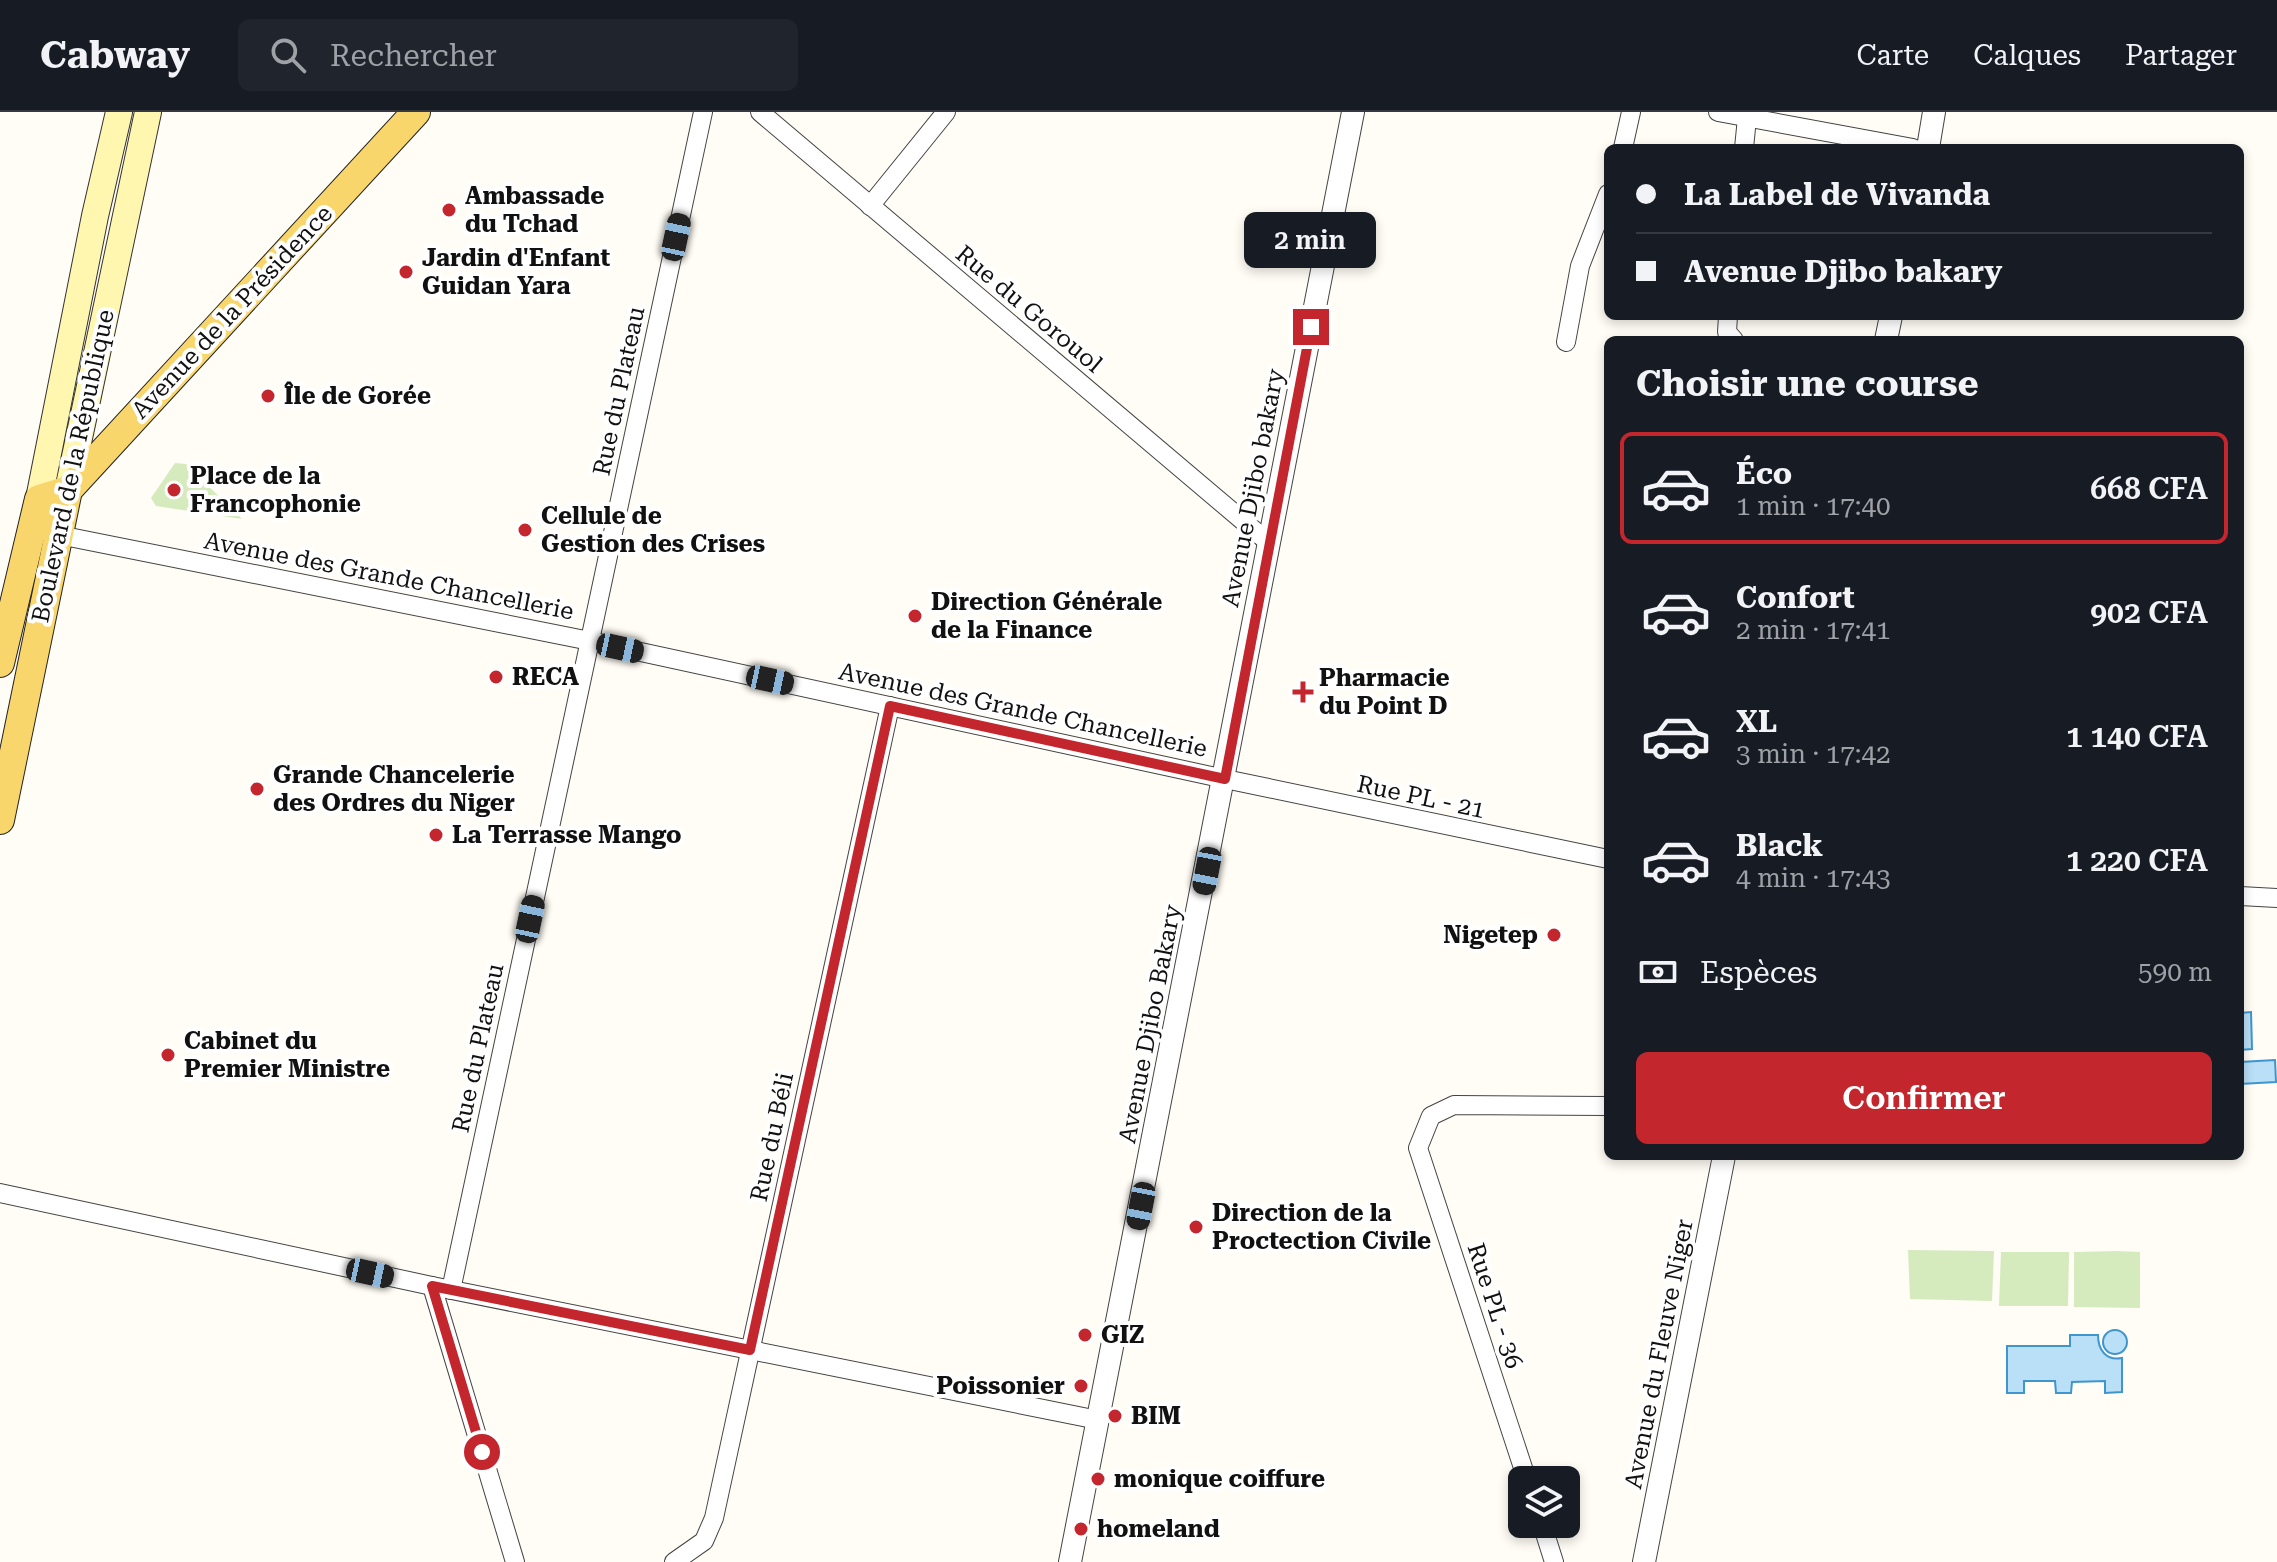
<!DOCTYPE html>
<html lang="fr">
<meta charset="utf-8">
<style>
:root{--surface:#171b24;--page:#20242c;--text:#f1f3f6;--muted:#9ea1a6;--line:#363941;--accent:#c4262e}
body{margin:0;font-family:"Roboto Serif",serif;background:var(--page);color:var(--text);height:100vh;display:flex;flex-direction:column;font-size:30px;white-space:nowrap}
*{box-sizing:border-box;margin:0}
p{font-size:26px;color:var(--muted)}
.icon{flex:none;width:44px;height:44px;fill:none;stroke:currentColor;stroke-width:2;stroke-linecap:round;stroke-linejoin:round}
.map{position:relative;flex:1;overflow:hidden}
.panel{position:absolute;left:1604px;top:224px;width:640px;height:824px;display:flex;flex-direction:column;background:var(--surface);border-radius:12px;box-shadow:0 4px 12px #0003}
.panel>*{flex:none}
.banner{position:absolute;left:1604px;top:32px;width:640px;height:176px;border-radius:12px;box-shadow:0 4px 12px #0003;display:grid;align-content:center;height:176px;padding:0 32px;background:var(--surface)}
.tools{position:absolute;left:1508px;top:1354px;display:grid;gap:16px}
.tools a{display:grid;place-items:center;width:72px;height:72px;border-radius:12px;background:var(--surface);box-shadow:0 4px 12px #0003;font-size:40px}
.end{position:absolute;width:36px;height:36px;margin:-18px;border:10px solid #c4262e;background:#fff;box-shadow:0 0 0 4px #fff}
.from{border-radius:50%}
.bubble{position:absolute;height:56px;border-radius:12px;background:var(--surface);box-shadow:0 4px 12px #0003;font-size:26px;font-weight:600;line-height:56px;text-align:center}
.car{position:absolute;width:24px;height:48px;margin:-24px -12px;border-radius:10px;box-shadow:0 0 6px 2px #0007;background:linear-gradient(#222 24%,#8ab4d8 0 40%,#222 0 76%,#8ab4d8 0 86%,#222 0)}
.banner b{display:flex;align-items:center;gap:28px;height:76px;font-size:30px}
.banner b+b{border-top:2px solid var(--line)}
.banner i{width:20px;height:20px;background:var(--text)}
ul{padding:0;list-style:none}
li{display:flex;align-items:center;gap:24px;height:112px;margin:0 16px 12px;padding:0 16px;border:4px solid transparent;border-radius:12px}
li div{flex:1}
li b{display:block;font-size:30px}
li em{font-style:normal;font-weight:600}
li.on{border-color:var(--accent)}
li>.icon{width:72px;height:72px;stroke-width:1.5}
h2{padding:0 32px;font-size:36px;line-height:96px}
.pay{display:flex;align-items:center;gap:20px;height:88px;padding:0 32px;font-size:30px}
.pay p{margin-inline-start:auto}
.button{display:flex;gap:16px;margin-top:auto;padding:16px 32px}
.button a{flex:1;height:92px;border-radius:12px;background:var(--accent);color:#fff;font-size:32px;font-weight:600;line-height:92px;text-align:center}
header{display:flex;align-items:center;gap:48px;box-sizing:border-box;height:112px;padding:0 40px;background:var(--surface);border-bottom:2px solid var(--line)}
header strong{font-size:38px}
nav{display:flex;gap:44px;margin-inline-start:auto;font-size:28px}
.search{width:560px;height:72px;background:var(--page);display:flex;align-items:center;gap:20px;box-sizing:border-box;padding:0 28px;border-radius:12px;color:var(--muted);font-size:30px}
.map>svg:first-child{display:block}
</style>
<header>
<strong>Cabway</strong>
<div class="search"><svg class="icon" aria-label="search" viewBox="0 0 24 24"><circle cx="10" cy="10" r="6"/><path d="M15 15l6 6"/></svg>Rechercher</div>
<nav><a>Carte</a><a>Calques</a><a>Partager</a></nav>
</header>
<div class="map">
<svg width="2277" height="1450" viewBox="0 0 2277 1450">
<rect width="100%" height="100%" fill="#fffdf5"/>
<!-- green -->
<g fill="#d5ebbd">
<path d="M 175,351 L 186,352 L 242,407 L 156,394 L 151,386 Z"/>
<path d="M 1908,1138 L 1994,1139 L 1992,1189 L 1910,1187 Z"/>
<path d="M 2117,1139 L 2140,1140 L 2140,1196 L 2074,1195 L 2074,1140 Z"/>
<path d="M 2001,1140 L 2069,1140 L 2068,1194 L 1999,1194 Z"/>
</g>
<!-- water -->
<g fill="#b9e0f7" stroke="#3f96cf" stroke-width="2">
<path d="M 2251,900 L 2252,937 L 2240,938 L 2240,901 Z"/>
<path d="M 2275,948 L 2276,970 L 2240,972 L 2240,950 Z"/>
<circle cx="2115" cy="1230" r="12"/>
<path d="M 2070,1223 L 2098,1223 C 2098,1238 2106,1249 2122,1246 L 2122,1280 L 2105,1281 L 2105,1269 L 2072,1270 L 2071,1281 L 2056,1281 L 2055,1269 L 2024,1269 L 2024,1281 L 2007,1281 L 2007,1234 L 2070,1234 Z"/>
</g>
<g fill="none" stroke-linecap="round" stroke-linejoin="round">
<!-- minor casing -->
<g stroke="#444" stroke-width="20">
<g id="minor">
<path d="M 760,0 L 1268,430"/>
<path d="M 1718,0 L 1913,36"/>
<path d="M 1623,36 L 1631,0"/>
<path d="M 1744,36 L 1747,6"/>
<path d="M 870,94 L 946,0"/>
<path d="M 1728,204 L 1727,220 L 1734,228"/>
<path d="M 1566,230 L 1580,154 L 1608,82"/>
<path d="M 49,421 L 590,529 L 1225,667 L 1608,747"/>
<path d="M 2240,784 L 2277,786"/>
<path d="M 0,1081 L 432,1174 L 1098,1308"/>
<path d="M 432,1174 L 515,1450"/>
<path d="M 451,1178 L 703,0"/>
<path d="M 1527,1368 L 1418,1036 L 1431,1004 L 1454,993 L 1608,994"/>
<path d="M 1542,1412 L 1554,1450"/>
<path d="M 674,1450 L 704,1429 L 714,1406 L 890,594"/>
</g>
</g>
<!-- tertiary casing -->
<g stroke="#444" stroke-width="24">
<g id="tertiary">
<path d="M 1928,36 L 1934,0"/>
<path d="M 1886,228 L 1891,204"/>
<path d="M 1070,1450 C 1167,967 1258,483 1353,0"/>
<path d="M 1644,1450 L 1724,1044"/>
</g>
</g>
<!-- secondary casing -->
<g stroke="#333" stroke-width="28">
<g id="secondary">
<path d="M 68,378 L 148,0"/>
<path d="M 39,387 L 95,104 L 119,0"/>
</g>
</g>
<!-- primary casing -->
<g stroke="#222" stroke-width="30">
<g id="primary">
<path d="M 0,551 L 39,387 L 68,378 L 416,0"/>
<path d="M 0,708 L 68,378"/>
</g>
</g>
<!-- minor -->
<use href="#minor" stroke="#fff" stroke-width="18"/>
<!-- tertiary -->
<use href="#tertiary" stroke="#fff" stroke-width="22"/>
<!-- secondary -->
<use href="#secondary" stroke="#fff6b0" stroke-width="26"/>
<!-- primary -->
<use href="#primary" stroke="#f9d66b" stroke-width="28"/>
</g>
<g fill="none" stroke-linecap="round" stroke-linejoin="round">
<!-- route -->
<path stroke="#c4262e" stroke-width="10" d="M 482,1340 L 432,1174 L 750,1238 L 890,594 L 1225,667 L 1311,215"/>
</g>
<!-- markers -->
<g fill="#c4262e" stroke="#fff" stroke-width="3">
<circle cx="449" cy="98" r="8"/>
<circle cx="406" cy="160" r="8"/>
<circle cx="268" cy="284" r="8"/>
<circle cx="174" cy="378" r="8"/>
<circle cx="525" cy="418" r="8"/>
<circle cx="915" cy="504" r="8"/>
<circle cx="496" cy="565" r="8"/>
<path d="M1299 568h8v8h8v8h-8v8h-8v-8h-8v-8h8z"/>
<circle cx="257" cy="677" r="8"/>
<circle cx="436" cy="723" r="8"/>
<circle cx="1554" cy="823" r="8"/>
<circle cx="168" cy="943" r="8"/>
<circle cx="1196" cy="1115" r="8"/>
<circle cx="1085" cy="1223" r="8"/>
<circle cx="1081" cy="1274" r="8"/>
<circle cx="1115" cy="1304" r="8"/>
<circle cx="1098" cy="1367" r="8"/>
<circle cx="1081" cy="1417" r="8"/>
</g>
<g text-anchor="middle" stroke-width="8" stroke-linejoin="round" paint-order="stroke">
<!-- poi labels -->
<g font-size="24" font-weight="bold" fill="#111" stroke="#fff" text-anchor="start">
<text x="465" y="92">Ambassade<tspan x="465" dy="28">du Tchad</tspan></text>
<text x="422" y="154">Jardin d'Enfant<tspan x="422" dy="28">Guidan Yara</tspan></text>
<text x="284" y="292">Île de Gorée</text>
<text x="190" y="372">Place de la<tspan x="190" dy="28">Francophonie</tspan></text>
<text x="541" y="412">Cellule de<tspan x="541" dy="28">Gestion des Crises</tspan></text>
<text x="931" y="498">Direction Générale<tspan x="931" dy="28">de la Finance</tspan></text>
<text x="512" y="573">RECA</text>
<text x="1319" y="574">Pharmacie<tspan x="1319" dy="28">du Point D</tspan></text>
<text x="273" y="671">Grande Chancelerie<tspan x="273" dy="28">des Ordres du Niger</tspan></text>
<text x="452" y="731">La Terrasse Mango</text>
<text x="1538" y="831" text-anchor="end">Nigetep</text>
<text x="184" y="937">Cabinet du<tspan x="184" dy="28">Premier Ministre</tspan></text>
<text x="1212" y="1109">Direction de la<tspan x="1212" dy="28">Proctection Civile</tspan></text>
<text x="1101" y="1231">GIZ</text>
<text x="1065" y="1282" text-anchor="end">Poissonier</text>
<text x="1131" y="1312">BIM</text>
<text x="1114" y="1375">monique coiffure</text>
<text x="1097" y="1425">homeland</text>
</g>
<!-- street labels -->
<g font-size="24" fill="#111" stroke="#fff">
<text transform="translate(1029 197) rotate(40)" y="8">Rue du Gorouol</text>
<text transform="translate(232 200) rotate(-47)" y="8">Avenue de la Présidence</text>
<text transform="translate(619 279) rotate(-78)" y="8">Rue du Plateau</text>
<text transform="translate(73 354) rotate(-78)" y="8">Boulevard de la République</text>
<text transform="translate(1253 376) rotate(-79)" y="8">Avenue Djibo bakary</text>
<text transform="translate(389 464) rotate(11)" y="8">Avenue des Grande Chancellerie</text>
<text transform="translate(1023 598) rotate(12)" y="8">Avenue des Grande Chancellerie</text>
<text transform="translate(1421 685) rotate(12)" y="8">Rue PL - 21</text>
<text transform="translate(1150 912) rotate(-79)" y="8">Avenue Djibo Bakary</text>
<text transform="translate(478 936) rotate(-78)" y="8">Rue du Plateau</text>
<text transform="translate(772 1025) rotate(-78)" y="8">Rue du Béli</text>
<text transform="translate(1495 1194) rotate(72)" y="8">Rue PL - 36</text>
<text transform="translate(1659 1242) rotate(-79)" y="8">Avenue du Fleuve Niger</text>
</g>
</g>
</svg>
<div class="tools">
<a><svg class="icon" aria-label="layers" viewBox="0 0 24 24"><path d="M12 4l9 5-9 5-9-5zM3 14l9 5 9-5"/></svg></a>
</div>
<i class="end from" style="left:482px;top:1340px"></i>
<i class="end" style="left:1311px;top:215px"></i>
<div class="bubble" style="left:1244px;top:100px;width:132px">2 min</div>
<i class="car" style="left:676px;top:125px;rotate:12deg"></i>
<i class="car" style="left:620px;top:536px;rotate:102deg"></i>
<i class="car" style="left:770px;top:568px;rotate:102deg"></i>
<i class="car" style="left:1207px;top:759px;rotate:191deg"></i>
<i class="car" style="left:530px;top:807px;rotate:12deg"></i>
<i class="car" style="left:1141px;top:1094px;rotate:191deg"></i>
<i class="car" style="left:370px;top:1161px;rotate:102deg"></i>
<div class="banner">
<b><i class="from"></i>La Label de Vivanda</b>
<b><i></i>Avenue Djibo bakary</b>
</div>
<section class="panel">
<h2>Choisir une course</h2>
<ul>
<li class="on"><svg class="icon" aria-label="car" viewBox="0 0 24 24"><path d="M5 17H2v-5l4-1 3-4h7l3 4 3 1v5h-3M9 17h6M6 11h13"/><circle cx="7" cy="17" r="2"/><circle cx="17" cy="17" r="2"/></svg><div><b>Éco</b><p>1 min · 17:40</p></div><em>668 CFA</em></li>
<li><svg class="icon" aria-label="car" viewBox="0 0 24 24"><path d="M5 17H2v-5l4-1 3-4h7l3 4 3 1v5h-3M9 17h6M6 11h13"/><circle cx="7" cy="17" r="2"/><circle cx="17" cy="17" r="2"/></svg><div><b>Confort</b><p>2 min · 17:41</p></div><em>902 CFA</em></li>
<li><svg class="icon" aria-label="car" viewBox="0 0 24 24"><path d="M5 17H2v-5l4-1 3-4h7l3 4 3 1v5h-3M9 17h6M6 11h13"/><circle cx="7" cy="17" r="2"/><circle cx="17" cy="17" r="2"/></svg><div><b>XL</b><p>3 min · 17:42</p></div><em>1 140 CFA</em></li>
<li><svg class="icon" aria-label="car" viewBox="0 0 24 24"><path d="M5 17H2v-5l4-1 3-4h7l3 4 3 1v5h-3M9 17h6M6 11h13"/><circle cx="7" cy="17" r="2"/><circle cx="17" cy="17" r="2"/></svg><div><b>Black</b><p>4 min · 17:43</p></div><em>1 220 CFA</em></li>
</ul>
<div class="pay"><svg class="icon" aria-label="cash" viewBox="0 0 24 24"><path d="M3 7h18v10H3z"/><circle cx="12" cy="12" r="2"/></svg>Espèces<p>590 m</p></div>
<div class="button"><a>Confirmer</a></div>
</section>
</div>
